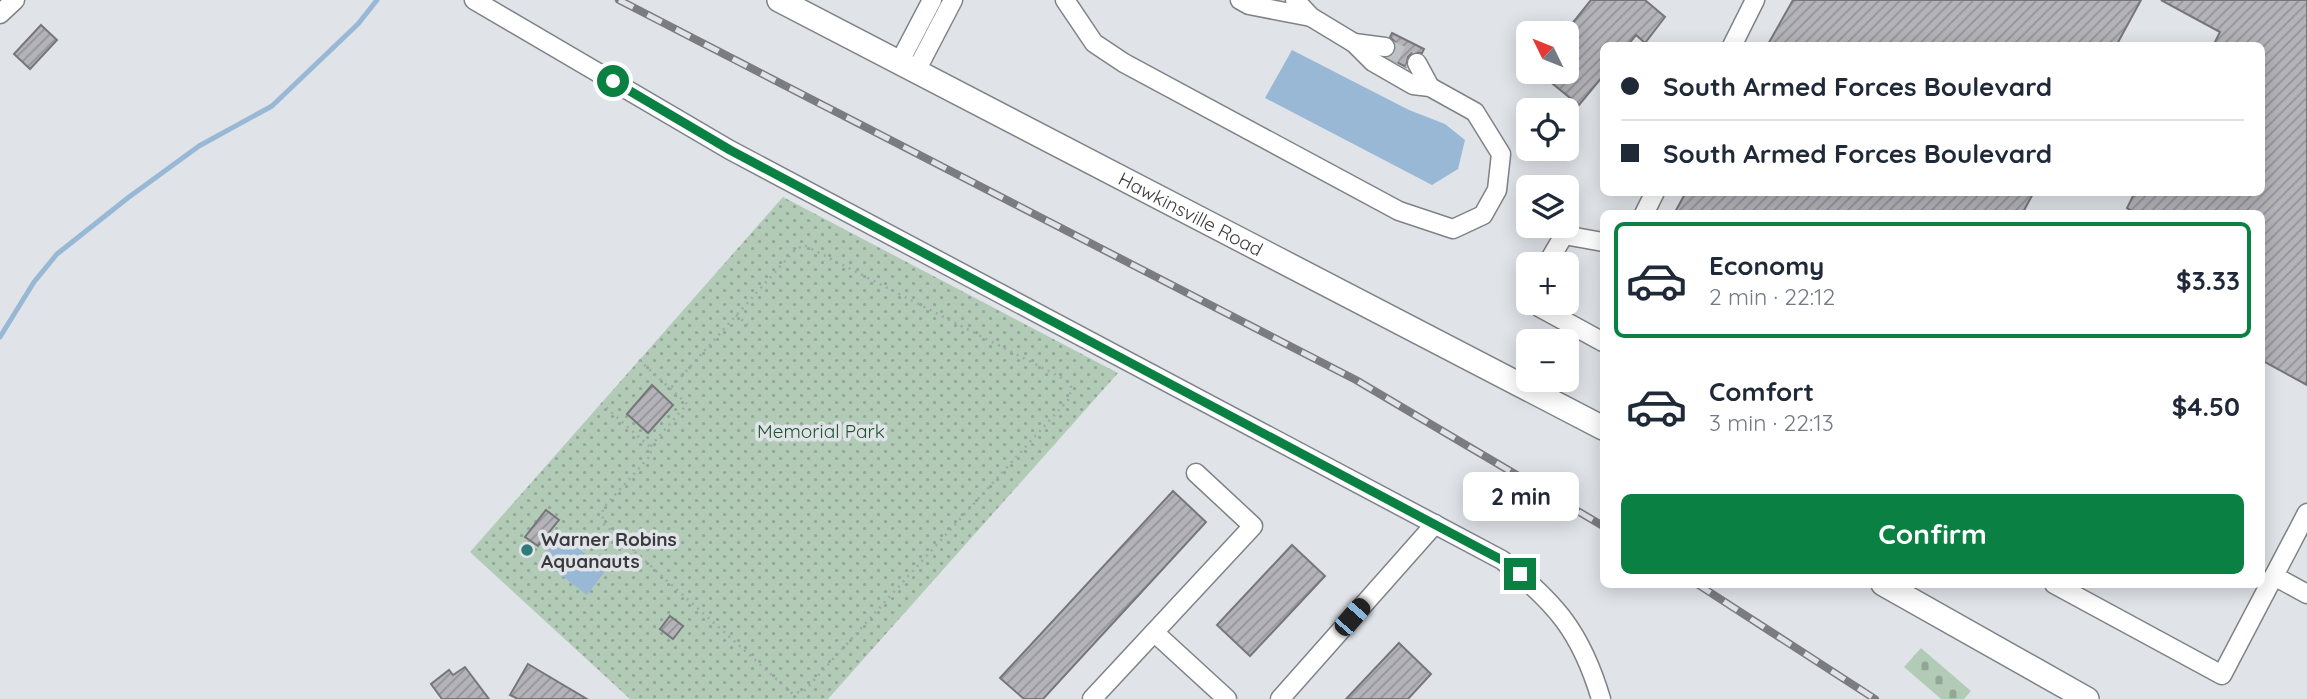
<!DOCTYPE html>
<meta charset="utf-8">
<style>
:root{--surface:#fff;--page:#f6f6f7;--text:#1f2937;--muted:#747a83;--line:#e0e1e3;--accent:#0b8043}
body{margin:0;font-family:Quicksand,sans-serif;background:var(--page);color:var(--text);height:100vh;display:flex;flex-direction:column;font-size:26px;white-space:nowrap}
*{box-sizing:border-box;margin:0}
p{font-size:23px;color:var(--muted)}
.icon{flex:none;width:38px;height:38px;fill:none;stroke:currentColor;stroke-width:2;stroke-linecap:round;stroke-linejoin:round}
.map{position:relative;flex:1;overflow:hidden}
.drawer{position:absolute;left:1600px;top:210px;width:665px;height:378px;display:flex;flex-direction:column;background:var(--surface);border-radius:10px;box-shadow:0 4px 18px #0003}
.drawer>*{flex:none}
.banner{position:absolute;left:1600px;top:42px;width:665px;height:154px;border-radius:10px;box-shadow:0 4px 18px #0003;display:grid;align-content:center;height:154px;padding:0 21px;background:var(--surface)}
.needle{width:46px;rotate:313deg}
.buttons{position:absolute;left:1516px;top:21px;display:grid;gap:14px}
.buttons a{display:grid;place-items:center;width:63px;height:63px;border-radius:10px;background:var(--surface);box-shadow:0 4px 18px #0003;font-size:35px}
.end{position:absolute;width:32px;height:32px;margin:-16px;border:9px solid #0b8043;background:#fff;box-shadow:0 0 0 4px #fff}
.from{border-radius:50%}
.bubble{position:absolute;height:49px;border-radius:10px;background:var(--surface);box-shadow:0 4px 18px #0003;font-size:23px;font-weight:800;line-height:49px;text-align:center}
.car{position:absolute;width:21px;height:42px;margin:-21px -10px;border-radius:9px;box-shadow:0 0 5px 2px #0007;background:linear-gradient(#222 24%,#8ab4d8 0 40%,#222 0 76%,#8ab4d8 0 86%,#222 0)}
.banner b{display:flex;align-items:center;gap:24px;height:66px;font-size:26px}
.banner b+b{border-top:2px solid var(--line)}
.banner i{width:18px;height:18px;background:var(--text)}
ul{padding:12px 0 0;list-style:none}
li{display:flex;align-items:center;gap:21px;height:116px;margin:0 14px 10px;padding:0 7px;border:4px solid transparent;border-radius:10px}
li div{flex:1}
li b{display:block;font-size:26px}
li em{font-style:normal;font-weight:800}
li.on{border-color:var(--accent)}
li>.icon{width:63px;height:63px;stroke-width:1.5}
.primary-button{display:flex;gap:14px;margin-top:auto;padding:14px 21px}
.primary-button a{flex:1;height:80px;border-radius:10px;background:var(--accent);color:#fff;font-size:28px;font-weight:800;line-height:80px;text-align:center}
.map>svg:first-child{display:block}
</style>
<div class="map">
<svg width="2307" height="699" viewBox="0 0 2307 699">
<defs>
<pattern id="cemetery-stones" width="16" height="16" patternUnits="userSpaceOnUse" patternTransform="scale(1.75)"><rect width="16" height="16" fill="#b1cbb6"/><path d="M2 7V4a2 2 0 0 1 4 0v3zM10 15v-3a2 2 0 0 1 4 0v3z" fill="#91a695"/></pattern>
<pattern id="park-dots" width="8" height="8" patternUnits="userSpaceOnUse" patternTransform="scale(1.75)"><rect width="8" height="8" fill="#b1cbb6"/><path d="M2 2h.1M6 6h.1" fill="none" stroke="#91a695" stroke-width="1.8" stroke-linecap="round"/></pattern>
<pattern id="building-hatch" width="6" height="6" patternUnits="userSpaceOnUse" patternTransform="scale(1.75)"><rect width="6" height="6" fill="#b3b3b9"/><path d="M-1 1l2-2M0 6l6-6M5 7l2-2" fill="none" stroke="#939398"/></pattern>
</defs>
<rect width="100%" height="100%" fill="#e0e4e9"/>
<!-- cemetery -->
<path fill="url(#cemetery-stones)" d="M 1921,648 L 1971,691 L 1964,699 L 1941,699 L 1904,667 Z"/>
<!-- park -->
<path fill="url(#park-dots)" d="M 783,197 L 1118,373 L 828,699 L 630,699 L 470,552 Z"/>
<!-- water -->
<g fill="#98b8d5">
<path d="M 1292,50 L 1409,110 L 1445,124 L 1465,140 L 1458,169 L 1432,185 L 1265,98 Z"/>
<path d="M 560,534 L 606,570 L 587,595 L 540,559 Z"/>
</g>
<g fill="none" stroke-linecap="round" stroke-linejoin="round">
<!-- stream -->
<path stroke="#98b8d5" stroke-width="5" d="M 0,337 L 34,282 L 57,254 L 129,197 L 199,146 L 272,106 L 358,24 L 377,0"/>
</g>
<!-- building -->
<g fill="url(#building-hatch)" stroke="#76767b" stroke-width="2">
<path d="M 1591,0 L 1645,0 L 1665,17 L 1645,43 L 1636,35 L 1627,46 L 1603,46 L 1603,76 L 1579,105 L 1538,72 L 1566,72 L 1566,31 Z"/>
<path d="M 1793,0 L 2141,0 L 2116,46 L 1767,46 Z"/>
<path d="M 2161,0 L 2307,0 L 2307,385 L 2261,360 L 2261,214 L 2137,214 L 2127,208 L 2135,192 L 2261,192 L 2261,46 L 2213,46 L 2220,32 Z"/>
<path d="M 41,25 L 57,40 L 30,69 L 14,54 Z"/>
<path d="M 1392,33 L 1424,49 L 1422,53 L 1412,53 L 1408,57 L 1406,67 L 1389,58 L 1396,49 L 1395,42 L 1390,37 Z"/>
<path d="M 1686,192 L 2034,192 L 2022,214 L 1674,214 Z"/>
<path d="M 652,385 L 673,405 L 648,433 L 627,414 Z"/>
<path d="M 1173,491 L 1206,522 L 1043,699 L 1024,699 L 1000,678 Z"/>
<path d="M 546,510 L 559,520 L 538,546 L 525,537 Z"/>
<path d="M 1292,545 L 1325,576 L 1250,656 L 1217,625 Z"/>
<path d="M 670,616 L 683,626 L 673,639 L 660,629 Z"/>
<path d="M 1399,643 L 1431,674 L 1408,699 L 1346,699 Z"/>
<path d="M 528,664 L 587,699 L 518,699 L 510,695 Z"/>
<path d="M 465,667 L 489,699 L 442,699 L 431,684 L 449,670 L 453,675 Z"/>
</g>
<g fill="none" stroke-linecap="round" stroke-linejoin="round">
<!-- minor-tunnel -->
<path stroke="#bec2c6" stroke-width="18" stroke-dasharray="18 9" stroke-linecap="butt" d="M 1385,47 L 1417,63"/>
<!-- minor casing -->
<g stroke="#7f8387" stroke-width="21">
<g id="minor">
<path d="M 474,0 L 730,150 L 1502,560 C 1556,603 1581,632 1601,699"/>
<path d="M 1065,0 L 1094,43 L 1124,63 L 1399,211 L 1453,229 L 1483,215 L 1497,190 L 1501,154 L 1475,112 L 1430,87 L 1413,85 L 1373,62 L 1354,43 L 1311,17 L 1295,0"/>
<path d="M 1240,0 L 1249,5 L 1311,17"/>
<path d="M 0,14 L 15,0"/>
<path d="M 1354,43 L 1385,47"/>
<path d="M 1732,46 L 1755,0"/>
<path d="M 899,63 L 932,0"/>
<path d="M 1417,63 L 1430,87"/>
<path d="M 916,71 L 953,0"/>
<path d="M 1644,214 L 1655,192"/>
<path d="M 1547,264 L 1564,235 L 1603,242"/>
<path d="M 1537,303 L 1539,307 L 1603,342"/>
<path d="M 2274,576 L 2307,594"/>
<path d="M 2054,584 L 2222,675 L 2307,513"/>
<path d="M 1155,633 L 1227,699"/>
<path d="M 1092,699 L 1253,526 L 1196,473"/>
<path d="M 1280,699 L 1435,524"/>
</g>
</g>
<!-- major casing -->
<g stroke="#7f8387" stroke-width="26">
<g id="major">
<path id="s1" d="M 779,0 L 1603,428"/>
<path d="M 1883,584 L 2087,699"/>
</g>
</g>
<!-- path -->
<g stroke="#a3a7ab" stroke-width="2.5" stroke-dasharray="2 5" stroke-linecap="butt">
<path d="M 736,315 L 748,325"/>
<path d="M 639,360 L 687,404 L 650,447"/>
<path d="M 601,403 L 650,447 L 651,455 L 604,507 L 602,513 L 604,524 L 793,694 L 805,690 L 1068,400 L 1072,388 L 1066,380 L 804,245 L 795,250 L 670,389"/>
</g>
<!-- minor -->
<use href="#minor" stroke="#fff" stroke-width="18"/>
<!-- major -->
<use href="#major" stroke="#fff" stroke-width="23"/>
<!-- rail casing -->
<g stroke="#7a7c80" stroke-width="8">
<g id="rail">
<path d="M 619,0 L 1356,380 L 1603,526"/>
<path d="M 1697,584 L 1875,699"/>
</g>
</g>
<!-- rail -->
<use href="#rail" stroke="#e0e4e9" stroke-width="5" stroke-dasharray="16" stroke-linecap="butt"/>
</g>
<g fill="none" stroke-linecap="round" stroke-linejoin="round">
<!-- route -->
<path stroke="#0b8043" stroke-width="9" d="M 613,81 L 730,150 L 1479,548 L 1502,560 L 1520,574"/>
</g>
<!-- markers -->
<circle fill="#317a7a" stroke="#e0e4e9" stroke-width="2.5" cx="527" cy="550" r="7"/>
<g text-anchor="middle" stroke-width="7" stroke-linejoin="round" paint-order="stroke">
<!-- street labels -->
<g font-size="19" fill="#383a3c" stroke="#e0e4e9">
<text dy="7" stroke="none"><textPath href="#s1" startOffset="464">Hawkinsville Road</textPath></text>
</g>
<!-- park labels -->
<g font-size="19" fill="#1f542f" stroke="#e0e4e9">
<text x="821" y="438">Memorial Park</text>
</g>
<!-- poi labels -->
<g font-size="19" font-weight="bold" fill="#383a3c" stroke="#e0e4e9" text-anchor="start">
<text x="541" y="546">Warner Robins<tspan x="541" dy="22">Aquanauts</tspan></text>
</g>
</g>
</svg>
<div class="buttons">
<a><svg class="needle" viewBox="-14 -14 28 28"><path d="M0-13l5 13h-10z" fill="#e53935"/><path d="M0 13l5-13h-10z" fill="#747a83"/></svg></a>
<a><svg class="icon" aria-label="locate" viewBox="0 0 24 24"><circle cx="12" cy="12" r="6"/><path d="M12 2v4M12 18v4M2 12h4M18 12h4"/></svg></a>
<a><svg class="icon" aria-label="layers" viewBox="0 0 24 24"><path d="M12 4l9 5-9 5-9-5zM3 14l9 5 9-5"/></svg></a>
<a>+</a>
<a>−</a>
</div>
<i class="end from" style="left:613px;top:81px"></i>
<i class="end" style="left:1520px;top:574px"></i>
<div class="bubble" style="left:1463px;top:472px;width:116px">2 min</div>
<i class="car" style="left:1352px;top:617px;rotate:41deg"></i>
<div class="banner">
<b><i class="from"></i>South Armed Forces Boulevard</b>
<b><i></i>South Armed Forces Boulevard</b>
</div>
<section class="drawer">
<ul>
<li class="on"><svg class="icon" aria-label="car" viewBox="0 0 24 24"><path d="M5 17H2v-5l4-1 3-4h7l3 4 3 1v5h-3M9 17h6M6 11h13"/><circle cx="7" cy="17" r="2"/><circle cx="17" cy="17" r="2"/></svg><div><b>Economy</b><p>2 min · 22:12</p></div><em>$3.33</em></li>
<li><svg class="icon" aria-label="car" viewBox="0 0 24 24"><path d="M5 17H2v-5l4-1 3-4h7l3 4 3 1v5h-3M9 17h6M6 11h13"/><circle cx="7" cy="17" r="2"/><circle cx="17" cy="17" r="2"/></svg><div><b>Comfort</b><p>3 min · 22:13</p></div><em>$4.50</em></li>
</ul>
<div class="primary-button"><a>Confirm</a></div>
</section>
</div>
